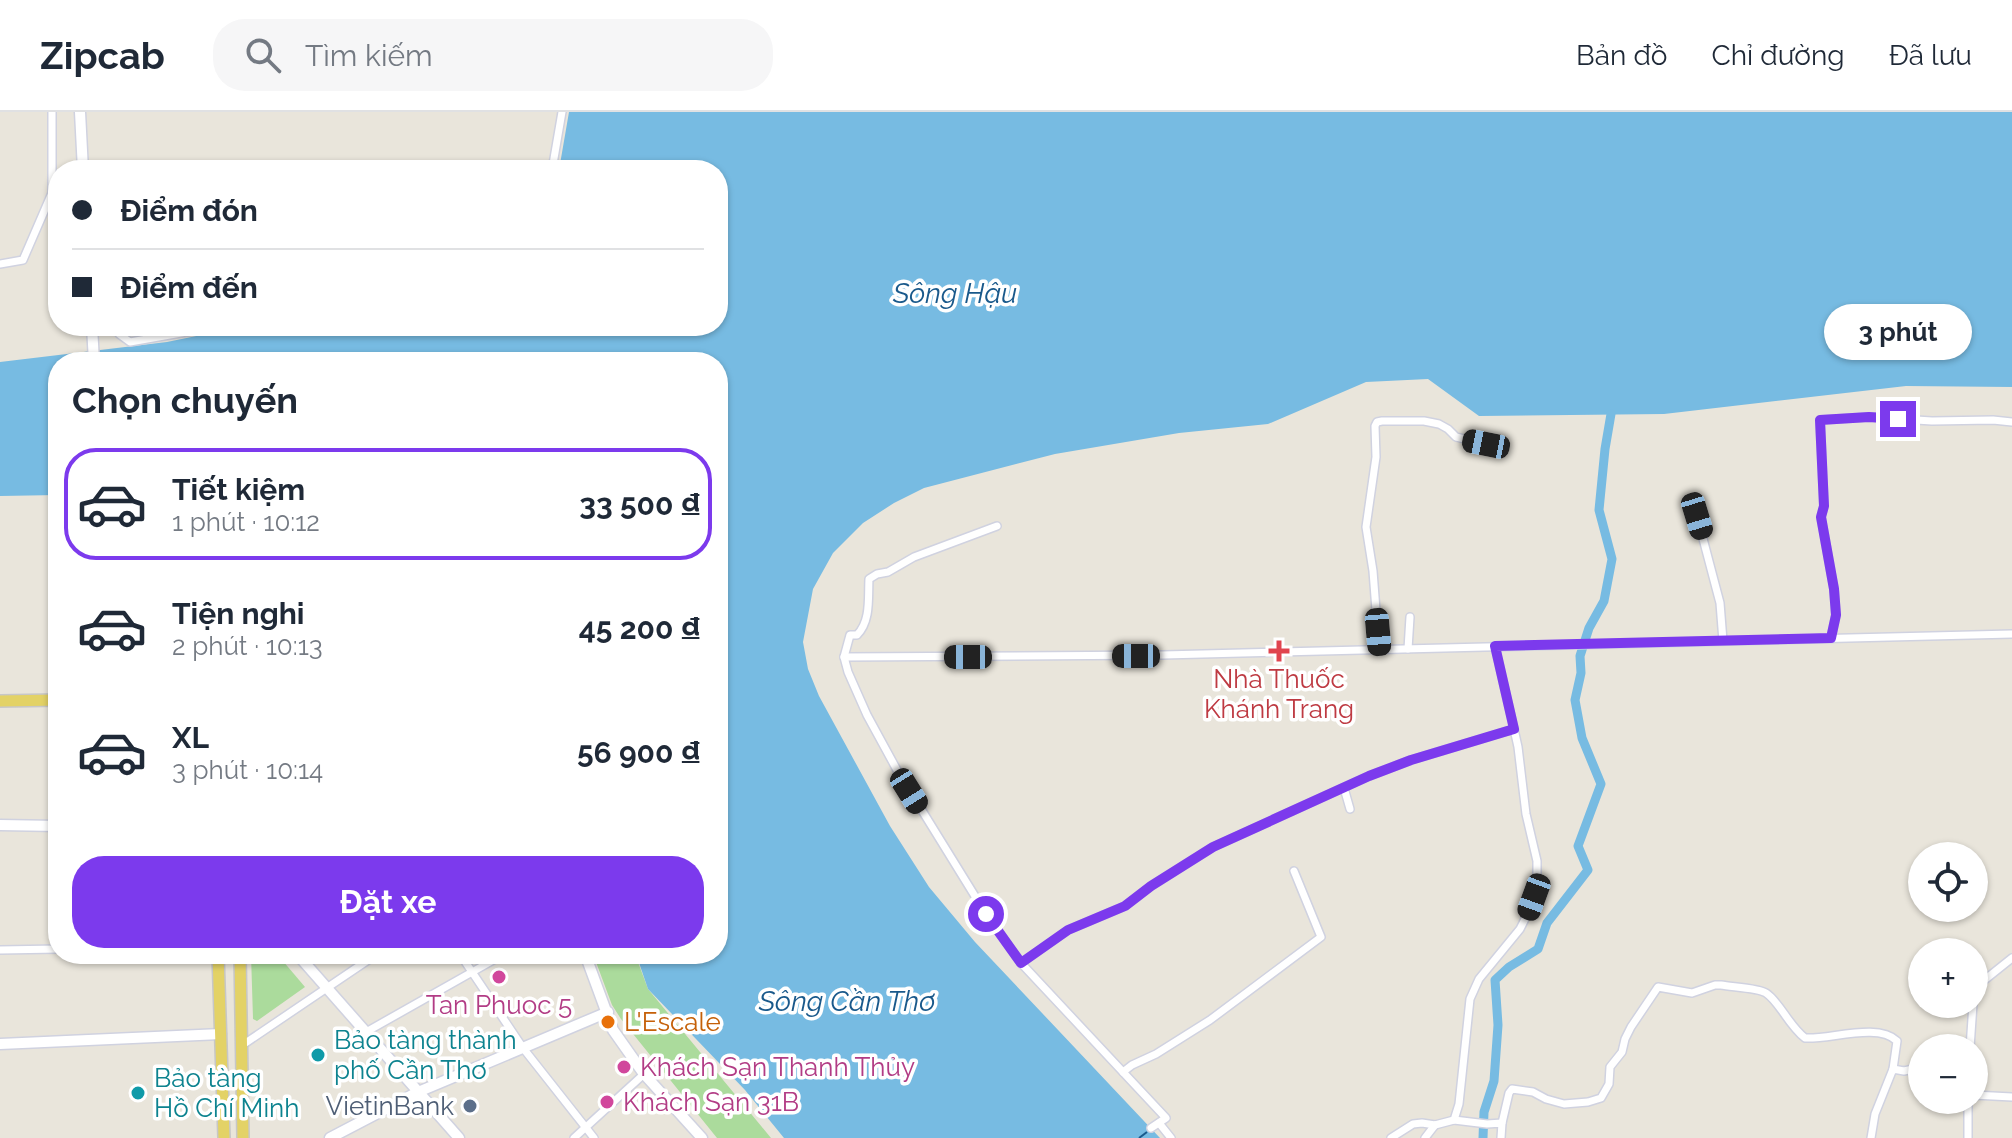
<!DOCTYPE html>
<html lang="vi">
<meta charset="utf-8">
<style>
:root{--surface:#fff;--page:#f6f6f7;--text:#1f2937;--muted:#747a83;--line:#e0e1e3;--accent:#7c3aed}
body{margin:0;font-family:Raleway,sans-serif;background:var(--page);color:var(--text);height:100vh;display:flex;flex-direction:column;font-size:30px;white-space:nowrap}
*{box-sizing:border-box;margin:0}
p{font-size:26px;color:var(--muted)}
.icon{flex:none;width:44px;height:44px;fill:none;stroke:currentColor;stroke-width:2;stroke-linecap:round;stroke-linejoin:round}
.map{position:relative;flex:1;overflow:hidden}
.sheet{position:absolute;left:48px;top:240px;width:680px;height:612px;display:flex;flex-direction:column;background:var(--surface);border-radius:32px;box-shadow:0 2px 6px #0004}
.sheet>*{flex:none}
.top-card{position:absolute;left:48px;top:48px;width:680px;height:176px;border-radius:32px;box-shadow:0 2px 6px #0004;display:grid;align-content:center;height:176px;padding:0 24px;background:var(--surface)}
.buttons{position:absolute;left:1908px;top:730px;display:grid;gap:16px}
.buttons a{display:grid;place-items:center;width:80px;height:80px;border-radius:50%;background:var(--surface);box-shadow:0 2px 6px #0004;font-size:40px}
.end{position:absolute;width:36px;height:36px;margin:-18px;border:10px solid #7c3aed;background:#fff;box-shadow:0 0 0 4px #fff}
.from{border-radius:50%}
.bubble{position:absolute;height:56px;border-radius:28px;background:var(--surface);box-shadow:0 2px 6px #0004;font-size:26px;font-weight:700;line-height:56px;text-align:center}
.car{position:absolute;width:24px;height:48px;margin:-24px -12px;border-radius:10px;box-shadow:0 0 6px 2px #0007;background:linear-gradient(#222 24%,#8ab4d8 0 40%,#222 0 76%,#8ab4d8 0 86%,#222 0)}
.top-card b{display:flex;align-items:center;gap:28px;height:76px;font-size:30px}
.top-card b+b{border-top:2px solid var(--line)}
.top-card i{width:20px;height:20px;background:var(--text)}
ul{padding:0;list-style:none}
li{display:flex;align-items:center;gap:24px;height:112px;margin:0 16px 12px;padding:0 8px;border:4px solid transparent;border-radius:32px}
li div{flex:1}
li b{display:block;font-size:30px}
li em{font-style:normal;font-weight:700}
li.on{border-color:var(--accent)}
li>.icon{width:72px;height:72px;stroke-width:1.5}
h2{padding:0 24px;font-size:36px;line-height:96px}
.primary-button{display:flex;gap:16px;margin-top:auto;padding:16px 24px}
.primary-button a{flex:1;height:92px;border-radius:32px;background:var(--accent);color:#fff;font-size:32px;font-weight:700;line-height:92px;text-align:center}
header{display:flex;align-items:center;gap:48px;box-sizing:border-box;height:112px;padding:0 40px;background:var(--surface);border-bottom:2px solid var(--line)}
header strong{font-size:38px}
nav{display:flex;gap:44px;margin-inline-start:auto;font-size:28px}
.search{width:560px;height:72px;background:var(--page);display:flex;align-items:center;gap:20px;box-sizing:border-box;padding:0 28px;border-radius:32px;color:var(--muted);font-size:30px}
.map>svg:first-child{display:block}
</style>
<header>
<strong>Zipcab</strong>
<div class="search"><svg class="icon" aria-label="search" viewBox="0 0 24 24"><circle cx="10" cy="10" r="6"/><path d="M15 15l6 6"/></svg>Tìm kiếm</div>
<nav><a>Bản đồ</a><a>Chỉ đường</a><a>Đã lưu</a></nav>
</header>
<div class="map">
<svg width="2012" height="1026" viewBox="0 0 2012 1026">
<rect width="100%" height="100%" fill="#e9e5db"/>
<!-- green -->
<g fill="#abdb9c">
<path d="M 251,842 L 277,842 L 305,875 L 257,909 L 253,907 Z"/>
<path d="M 593,842 L 635,842 L 648,877 L 771,1026 L 717,1026 L 621,907 L 612,893 Z"/>
</g>
<!-- water -->
<path fill="#77bbe2" d="M 569,0 L 2012,0 L 2012,275 L 1906,274 L 1664,302 L 1479,304 L 1428,267 L 1366,270 L 1268,312 L 1179,321 L 1055,342 L 924,376 L 894,391 L 863,411 L 833,441 L 813,477 L 803,530 L 808,557 L 819,584 L 890,714 L 929,775 L 975,830 L 1160,1026 L 784,1026 L 745,978 L 648,877 L 636,842 L 718,842 L 718,250 L 58,250 L 58,383 L 0,384 L 0,250 L 167,230 L 245,214 L 718,214 L 718,58 L 559,58 Z"/>
<g fill="none" stroke-linecap="round" stroke-linejoin="round">
<!-- canal -->
<path stroke="#77bbe2" stroke-width="9" d="M 1483,1026 L 1484,1000 L 1494,969 L 1498,913 L 1495,868 L 1509,855 L 1538,837 L 1547,811 L 1588,758 L 1578,734 L 1601,672 L 1582,626 L 1575,588 L 1581,561 L 1580,544 L 1589,516 L 1604,489 L 1612,447 L 1599,398 L 1605,337 L 1611,302"/>
<!-- ferry -->
<path stroke="#19598b" stroke-width="2" stroke-dasharray="10 8" stroke-linecap="butt" d="M 1139,1026 L 1151,1017"/>
<!-- street casing -->
<g stroke="#d0d2e0" stroke-width="10">
<g id="street">
<path d="M 552,58 L 562,0"/>
<path d="M 0,152 L 23,148 L 52,81 L 52,0"/>
<path d="M 119,222 L 130,230 L 221,214"/>
<path d="M 1697,404 L 1720,491 L 1723,529"/>
<path d="M 1831,526 L 1836,503 L 1834,477 L 1821,405 L 1824,394 L 1820,308 L 1869,305 L 1932,309 L 1993,308 L 2012,310"/>
<path d="M 1495,534 L 1514,617"/>
<path d="M 1379,537 L 1373,459 L 1366,415 L 1376,345 L 1375,314 L 1377,310 L 1382,309 L 1424,309 L 1439,312 L 1448,317 L 1456,325 L 1486,332"/>
<path d="M 1408,537 L 1410,505"/>
<path d="M 844,545 L 850,523 L 857,523 C 871,509 868,486 869,467 L 877,462 L 888,460 L 914,445 L 997,414"/>
<path d="M 1344,676 L 1350,697"/>
<path d="M 0,838 L 58,837"/>
<path d="M 460,842 L 523,936 L 594,1026"/>
<path d="M 1021,851 L 1068,818 L 1125,794 L 1151,774 L 1213,735 L 1369,664 L 1411,648 L 1514,617 L 1518,635 L 1526,702 L 1537,749 L 1537,775 L 1528,801 L 1520,817 L 1479,867 L 1470,887 L 1459,992 L 1454,1008 L 1435,1013 L 1422,1011 L 1413,1012 L 1391,1026"/>
<path d="M 1974,883 L 1982,870 L 2012,846"/>
<path d="M 366,920 L 504,842"/>
<path d="M 241,934 L 377,842"/>
<path d="M 1970,936 L 1973,892"/>
<path d="M 1123,960 L 1132,953 L 1156,942 L 1210,908 L 1321,825 L 1294,759"/>
<path d="M 1974,983 L 2012,985"/>
<path d="M 1454,1008 L 1487,1012 L 1502,1011 L 1501,1026"/>
<path d="M 1159,1011 L 1171,1026"/>
<path d="M 1502,1011 L 1509,981 L 1512,977 L 1533,980 L 1546,987 L 1564,992 L 1588,990 L 1601,986 L 1609,972 L 1610,955 L 1622,940 L 1625,927 L 1631,915 L 1658,875 L 1692,881 L 1715,873 L 1721,873 C 1732,875 1759,876 1766,881 C 1779,889 1789,914 1805,926 C 1829,928 1878,910 1897,929 L 1893,957"/>
<path d="M 1151,1016 L 1166,1006 L 1021,851 L 986,802 L 897,658 L 867,603 L 848,560 L 844,545 L 1163,543 L 2012,522"/>
<path d="M 574,1026 L 644,962"/>
<path d="M 1425,1026 L 1435,1013"/>
<path d="M 1871,1026 L 1875,1002 L 1893,957 L 1904,959 L 1922,955"/>
<path d="M 1968,1026 L 1968,988"/>
</g>
</g>
<!-- secondary casing -->
<g stroke="#d0d2e0" stroke-width="13">
<g id="secondary">
<path d="M 80,0 L 83,58"/>
<path d="M 92,214 L 94,250"/>
<path d="M 0,713 L 58,714"/>
<path d="M 297,842 L 459,1026"/>
<path d="M 585,842 L 613,918 L 644,962 L 702,1026"/>
<path d="M 0,932 L 221,922"/>
<path d="M 330,1026 L 418,980 L 608,900"/>
</g>
</g>
<!-- primary casing -->
<g stroke="#c7c7c7" stroke-width="14">
<g id="primary">
<path d="M 0,589 L 58,588"/>
<path d="M 218,842 L 224,1026"/>
<path d="M 240,842 L 243,1026"/>
</g>
</g>
<!-- street -->
<use href="#street" stroke="#fff" stroke-width="7"/>
<!-- secondary -->
<use href="#secondary" stroke="#fff" stroke-width="10"/>
<!-- primary -->
<use href="#primary" stroke="#e3d266" stroke-width="11"/>
</g>
<g fill="none" stroke-linecap="round" stroke-linejoin="round">
<!-- route -->
<path stroke="#7c3aed" stroke-width="10" d="M 986,802 L 1021,851 L 1068,818 L 1125,794 L 1151,774 L 1213,735 L 1369,664 L 1411,648 L 1514,617 L 1495,534 L 1831,526 L 1836,503 L 1834,477 L 1821,405 L 1824,394 L 1820,308 L 1869,305 L 1898,307"/>
</g>
<!-- markers -->
<path fill="#e0444e" stroke="#fff" stroke-width="3" d="M1275 527h8v8h8v8h-8v8h-8v-8h-8v-8h8z"/>
<g fill="#d1479c" stroke="#fff" stroke-width="3">
<circle cx="499" cy="865" r="8"/>
<circle cx="624" cy="955" r="8"/>
<circle cx="607" cy="990" r="8"/>
</g>
<circle fill="#e8710a" stroke="#fff" stroke-width="3" cx="608" cy="910" r="8"/>
<g fill="#0f9aa8" stroke="#fff" stroke-width="3">
<circle cx="318" cy="943" r="8"/>
<circle cx="138" cy="981" r="8"/>
</g>
<circle fill="#5c6f8a" stroke="#fff" stroke-width="3" cx="470" cy="994" r="8"/>
<g text-anchor="middle" stroke-width="7" stroke-linejoin="round" paint-order="stroke">
<!-- health labels -->
<g font-size="26" fill="#be3a42" stroke="#fff">
<text x="1279" y="576">Nhà Thuốc<tspan x="1279" dy="30">Khánh Trang</tspan></text>
</g>
<!-- hotel labels -->
<g font-size="26" fill="#b23c85" stroke="#fff" text-anchor="start">
<text x="499" y="902" text-anchor="middle">Tan Phuoc 5</text>
<text x="640" y="964">Khách Sạn Thanh Thủy</text>
<text x="623" y="999">Khách Sạn 31B</text>
</g>
<!-- food labels -->
<g font-size="26" fill="#c56008" stroke="#fff" text-anchor="start">
<text x="624" y="919">L'Escale</text>
</g>
<!-- culture labels -->
<g font-size="26" fill="#0d838f" stroke="#fff" text-anchor="start">
<text x="334" y="937">Bảo tàng thành<tspan x="334" dy="30">phố Cần Thơ</tspan></text>
<text x="154" y="975">Bảo tàng<tspan x="154" dy="30">Hồ Chí Minh</tspan></text>
</g>
<!-- service labels -->
<g font-size="26" fill="#4e5e75" stroke="#fff" text-anchor="end">
<text x="454" y="1003">VietinBank</text>
</g>
<!-- water labels -->
<g font-size="28" font-style="italic" fill="#19598b" stroke="#fff">
<text x="955" y="191">Sông Hậu</text>
<text x="847" y="899">Sông Cần Thơ</text>
</g>
</g>
</svg>
<div class="buttons">
<a><svg class="icon" aria-label="locate" viewBox="0 0 24 24"><circle cx="12" cy="12" r="6"/><path d="M12 2v4M12 18v4M2 12h4M18 12h4"/></svg></a>
<a>+</a>
<a>−</a>
</div>
<i class="end from" style="left:986px;top:802px"></i>
<i class="end" style="left:1898px;top:307px"></i>
<div class="bubble" style="left:1824px;top:192px;width:148px">3 phút</div>
<i class="car" style="left:1486px;top:332px;rotate:281deg"></i>
<i class="car" style="left:1697px;top:404px;rotate:163deg"></i>
<i class="car" style="left:1378px;top:520px;rotate:175deg"></i>
<i class="car" style="left:1136px;top:544px;rotate:270deg"></i>
<i class="car" style="left:968px;top:545px;rotate:270deg"></i>
<i class="car" style="left:909px;top:679px;rotate:148deg"></i>
<i class="car" style="left:1534px;top:785px;rotate:200deg"></i>
<div class="top-card">
<b><i class="from"></i>Điểm đón</b>
<b><i></i>Điểm đến</b>
</div>
<section class="sheet">
<h2>Chọn chuyến</h2>
<ul>
<li class="on"><svg class="icon" aria-label="car" viewBox="0 0 24 24"><path d="M5 17H2v-5l4-1 3-4h7l3 4 3 1v5h-3M9 17h6M6 11h13"/><circle cx="7" cy="17" r="2"/><circle cx="17" cy="17" r="2"/></svg><div><b>Tiết kiệm</b><p>1 phút · 10:12</p></div><em>33 500 ₫</em></li>
<li><svg class="icon" aria-label="car" viewBox="0 0 24 24"><path d="M5 17H2v-5l4-1 3-4h7l3 4 3 1v5h-3M9 17h6M6 11h13"/><circle cx="7" cy="17" r="2"/><circle cx="17" cy="17" r="2"/></svg><div><b>Tiện nghi</b><p>2 phút · 10:13</p></div><em>45 200 ₫</em></li>
<li><svg class="icon" aria-label="car" viewBox="0 0 24 24"><path d="M5 17H2v-5l4-1 3-4h7l3 4 3 1v5h-3M9 17h6M6 11h13"/><circle cx="7" cy="17" r="2"/><circle cx="17" cy="17" r="2"/></svg><div><b>XL</b><p>3 phút · 10:14</p></div><em>56 900 ₫</em></li>
</ul>
<div class="primary-button"><a>Đặt xe</a></div>
</section>
</div>
